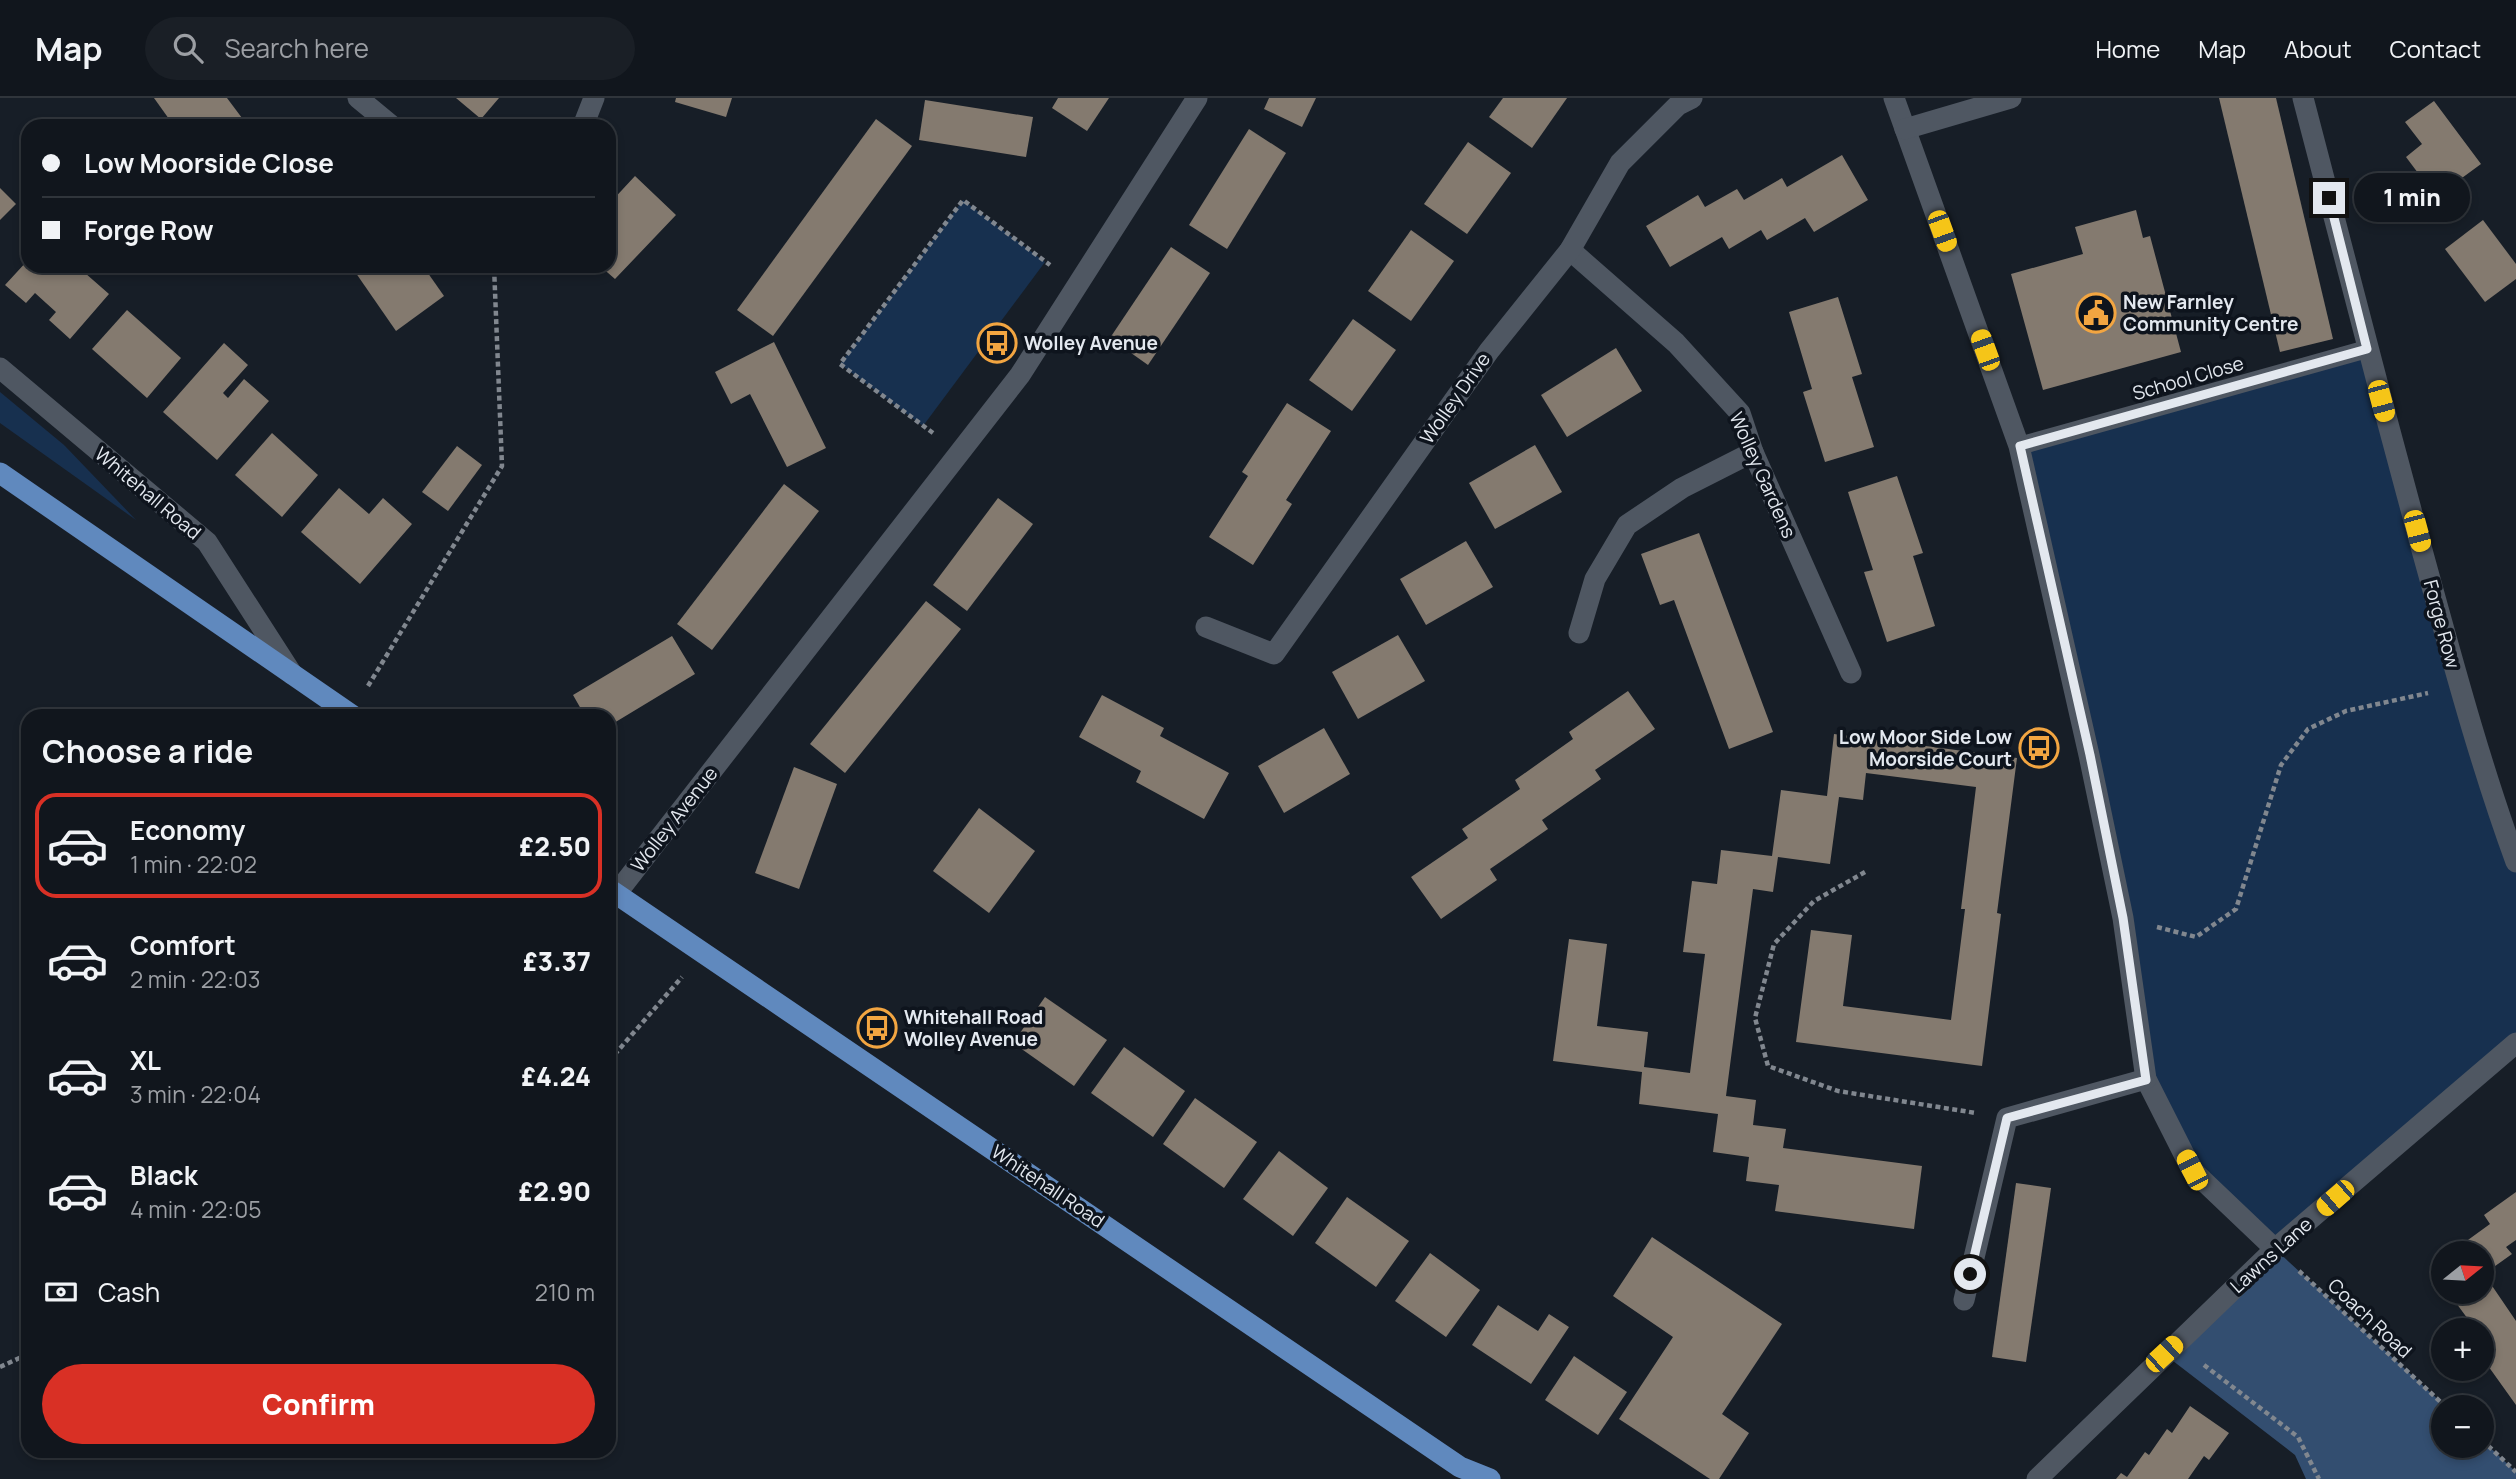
<!DOCTYPE html>
<meta charset="utf-8">
<style>
:root{--surface:#11161d;--page:#1a1f26;--text:#f1f3f6;--muted:#9c9fa4;--line:#30353b;--accent:#d93025}
body{margin:0;font-family:Manrope,sans-serif;background:var(--page);color:var(--text);height:100vh;display:flex;flex-direction:column;font-size:26px;white-space:nowrap}
*{box-sizing:border-box;margin:0}
p{font-size:23px;color:var(--muted)}
.icon{flex:none;width:38px;height:38px;fill:none;stroke:currentColor;stroke-width:2;stroke-linecap:round;stroke-linejoin:round}
.map{position:relative;flex:1;overflow:hidden}
.side{position:absolute;left:21px;top:611px;width:595px;height:749px;display:flex;flex-direction:column;background:var(--surface);border-radius:21px;box-shadow:0 4px 10px #0003,0 0 0 2px var(--line)}
.side>*{flex:none}
.banner{position:absolute;left:21px;top:21px;width:595px;height:154px;border-radius:21px;box-shadow:0 4px 10px #0003,0 0 0 2px var(--line);display:grid;align-content:center;height:154px;padding:0 21px;background:var(--surface)}
.needle{width:46px;rotate:72deg}
.fabs{position:absolute;left:2431px;top:1143px;display:grid;gap:14px}
.fabs a{display:grid;place-items:center;width:63px;height:63px;border-radius:50%;background:var(--surface);box-shadow:0 4px 10px #0003,0 0 0 2px var(--line);font-size:35px}
.end{position:absolute;width:32px;height:32px;margin:-16px;border:9px solid #e3e8ef;background:#111;box-shadow:0 0 0 4px #111}
.from{border-radius:50%}
.bubble{position:absolute;height:49px;border-radius:24px;background:var(--surface);box-shadow:0 4px 10px #0003,0 0 0 2px var(--line);font-size:23px;font-weight:800;line-height:49px;text-align:center}
.car{position:absolute;width:21px;height:42px;margin:-21px -10px;border-radius:9px;box-shadow:0 0 5px 2px #0007;background:linear-gradient(#f5c518 24%,#345 0 40%,#f5c518 0 76%,#345 0 86%,#f5c518 0)}
.banner b{display:flex;align-items:center;gap:24px;height:66px;font-size:26px}
.banner b+b{border-top:2px solid var(--line)}
.banner i{width:18px;height:18px;background:var(--text)}
ul{padding:0;list-style:none}
li{display:flex;align-items:center;gap:21px;height:105px;margin:0 14px 10px;padding:0 7px;border:4px solid transparent;border-radius:21px}
li div{flex:1}
li b{display:block;font-size:26px}
li em{font-style:normal;font-weight:800}
li.selected{border-color:var(--accent)}
li>.icon{width:63px;height:63px;stroke-width:1.5}
h2{padding:0 21px;font-size:32px;line-height:84px}
.pay{display:flex;align-items:center;gap:18px;height:77px;padding:0 21px;font-size:26px}
.pay p{margin-inline-start:auto}
.action{display:flex;gap:14px;margin-top:auto;padding:14px 21px}
.action a{flex:1;height:80px;border-radius:42px;background:var(--accent);color:#fff;font-size:28px;font-weight:800;line-height:80px;text-align:center}
header{display:flex;align-items:center;gap:42px;box-sizing:border-box;height:98px;padding:0 35px;background:var(--surface);border-bottom:2px solid var(--line)}
header strong{font-size:33px}
nav{display:flex;gap:38px;margin-inline-start:auto;font-size:24px}
.search{width:490px;height:63px;background:var(--page);display:flex;align-items:center;gap:18px;box-sizing:border-box;padding:0 24px;border-radius:38px;color:var(--muted);font-size:26px}
.map>svg:first-child{display:block}
</style>
<header>
<strong>Map</strong>
<div class="search"><svg class="icon" aria-label="search" viewBox="0 0 24 24"><circle cx="10" cy="10" r="6"/><path d="M15 15l6 6"/></svg>Search here</div>
<nav><a>Home</a><a>Map</a><a>About</a><a>Contact</a></nav>
</header>
<div class="map">
<svg width="2516" height="1381" viewBox="0 0 2516 1381">
<rect width="100%" height="100%" fill="#171e27"/>
<!-- green -->
<g fill="#17304f">
<path d="M 963,102 L 1045,164 L 923,328 L 840,266 Z"/>
<path d="M 2367,251 L 2516,764 L 2516,945 L 2275,1151 L 2192,1072 L 2146,981 L 2019,348 Z"/>
<path d="M 0,294 L 64,347 L 136,422 L 0,325 Z"/>
</g>
<!-- forest -->
<path fill="#334e70" d="M 2275,1151 L 2446,1309 L 2443,1309 L 2443,1348 L 2482,1348 L 2482,1342 L 2516,1374 L 2516,1381 L 2306,1381 L 2295,1357 L 2164,1256 Z"/>
<!-- building -->
<g fill="#847a6f">
<path d="M 154,0 L 227,0 L 248,28 L 174,28 Z"/>
<path d="M 456,0 L 499,0 L 481,21 Z"/>
<path d="M 676,0 L 732,0 L 726,19 L 675,4 Z"/>
<path d="M 1058,0 L 1109,0 L 1087,33 L 1052,10 Z"/>
<path d="M 1269,0 L 1316,0 L 1302,29 L 1264,11 Z"/>
<path d="M 1503,0 L 1567,0 L 1532,50 L 1489,19 Z"/>
<path d="M 2219,0 L 2276,0 L 2333,241 L 2280,254 Z"/>
<path d="M 925,2 L 1033,19 L 1026,59 L 919,42 Z"/>
<path d="M 2434,3 L 2481,66 L 2436,99 L 2406,59 L 2422,46 L 2405,24 Z"/>
<path d="M 876,21 L 912,48 L 773,238 L 737,212 Z"/>
<path d="M 1249,31 L 1286,55 L 1227,151 L 1189,127 Z"/>
<path d="M 1468,44 L 1511,75 L 1467,136 L 1424,106 Z"/>
<path d="M 1842,57 L 1868,102 L 1814,134 L 1805,120 L 1767,142 L 1761,132 L 1729,151 L 1722,139 L 1670,169 L 1646,128 L 1698,97 L 1705,109 L 1737,91 L 1744,102 L 1782,80 L 1787,89 Z"/>
<path d="M 635,78 L 676,117 L 615,181 L 600,168 L 609,168 L 609,106 Z"/>
<path d="M 0,90 L 16,106 L 0,122 Z"/>
<path d="M 2136,112 L 2143,140 L 2150,138 L 2181,254 L 2043,292 L 2011,176 L 2083,156 L 2075,129 Z"/>
<path d="M 2483,122 L 2516,166 L 2516,181 L 2485,204 L 2445,151 Z"/>
<path d="M 1411,132 L 1454,163 L 1411,223 L 1368,193 Z"/>
<path d="M 1171,149 L 1210,175 L 1148,267 L 1110,240 Z"/>
<path d="M 28,162 L 28,168 L 77,168 L 109,196 L 70,241 L 49,222 L 56,214 L 46,205 L 35,195 L 26,205 L 5,187 Z"/>
<path d="M 351,168 L 423,168 L 444,198 L 396,233 Z"/>
<path d="M 1838,199 L 1862,276 L 1852,279 L 1874,349 L 1825,364 L 1803,294 L 1812,291 L 1789,214 Z"/>
<path d="M 127,212 L 181,260 L 147,300 L 92,251 Z"/>
<path d="M 1353,221 L 1396,252 L 1352,313 L 1309,282 Z"/>
<path d="M 774,244 L 826,350 L 787,369 L 750,296 L 731,306 L 715,274 Z"/>
<path d="M 224,245 L 248,267 L 223,295 L 228,300 L 244,281 L 269,303 L 217,362 L 163,314 Z"/>
<path d="M 1616,250 L 1642,293 L 1567,339 L 1541,297 Z"/>
<path d="M 1287,305 L 1331,333 L 1286,402 L 1292,406 L 1253,467 L 1209,439 L 1248,378 L 1242,374 Z"/>
<path d="M 272,335 L 318,377 L 282,419 L 235,377 Z"/>
<path d="M 1535,347 L 1562,394 L 1495,431 L 1469,385 Z"/>
<path d="M 457,348 L 482,367 L 448,413 L 422,394 Z"/>
<path d="M 1897,378 L 1923,455 L 1913,458 L 1935,528 L 1887,544 L 1864,474 L 1873,472 L 1848,394 Z"/>
<path d="M 784,386 L 819,413 L 712,552 L 677,526 Z"/>
<path d="M 339,390 L 369,416 L 383,400 L 412,426 L 360,486 L 301,434 Z"/>
<path d="M 998,400 L 1033,426 L 967,513 L 933,487 Z"/>
<path d="M 1699,435 L 1773,634 L 1729,651 L 1674,502 L 1660,507 L 1641,456 Z"/>
<path d="M 1466,443 L 1493,489 L 1426,527 L 1400,481 Z"/>
<path d="M 926,503 L 961,531 L 845,675 L 810,646 Z"/>
<path d="M 1398,537 L 1425,583 L 1358,621 L 1332,574 Z"/>
<path d="M 672,538 L 695,576 L 609,628 L 609,618 L 585,618 L 573,597 Z"/>
<path d="M 1628,593 L 1655,631 L 1595,672 L 1601,681 L 1542,722 L 1548,731 L 1490,771 L 1497,782 L 1441,821 L 1411,779 L 1468,740 L 1462,731 L 1520,691 L 1515,682 L 1573,641 L 1569,634 Z"/>
<path d="M 1102,597 L 1164,630 L 1160,638 L 1229,675 L 1204,721 L 1136,684 L 1141,673 L 1079,639 Z"/>
<path d="M 1324,630 L 1350,676 L 1284,715 L 1258,668 Z"/>
<path d="M 1834,636 L 2017,660 L 1997,815 L 2001,816 L 1982,968 L 1796,944 L 1811,832 L 1852,837 L 1843,908 L 1951,922 L 1965,811 L 1961,811 L 1976,689 L 1866,675 L 1863,702 L 1839,699 L 1830,766 L 1778,759 L 1773,794 L 1753,791 L 1726,998 L 1756,1002 L 1753,1027 L 1786,1031 L 1783,1050 L 1922,1068 L 1914,1131 L 1775,1113 L 1779,1087 L 1746,1083 L 1749,1059 L 1713,1054 L 1718,1016 L 1639,1006 L 1642,974 L 1553,963 L 1569,841 L 1607,846 L 1597,928 L 1648,934 L 1644,969 L 1690,975 L 1705,856 L 1683,854 L 1692,783 L 1717,786 L 1721,752 L 1772,758 L 1781,692 L 1827,698 Z"/>
<path d="M 794,669 L 837,686 L 799,791 L 755,775 Z"/>
<path d="M 979,710 L 1035,753 L 989,815 L 933,773 Z"/>
<path d="M 1045,899 L 1107,942 L 1074,988 L 1013,945 Z"/>
<path d="M 1124,949 L 1185,993 L 1153,1039 L 1091,995 Z"/>
<path d="M 1195,1000 L 1257,1044 L 1224,1090 L 1163,1046 Z"/>
<path d="M 1279,1053 L 1328,1090 L 1293,1138 L 1243,1101 Z"/>
<path d="M 2016,1085 L 2051,1090 L 2026,1264 L 1992,1259 Z"/>
<path d="M 2516,1094 L 2516,1142 L 2506,1149 L 2512,1156 L 2484,1176 L 2516,1223 L 2516,1307 L 2486,1265 L 2495,1259 L 2482,1240 L 2482,1232 L 2476,1232 L 2448,1194 L 2482,1194 L 2482,1155 L 2450,1155 L 2490,1126 L 2484,1117 Z"/>
<path d="M 1347,1099 L 1409,1143 L 1376,1189 L 1315,1145 Z"/>
<path d="M 1652,1139 L 1782,1226 L 1722,1316 L 1749,1335 L 1719,1381 L 1710,1381 L 1619,1321 L 1673,1239 L 1613,1198 Z"/>
<path d="M 1430,1155 L 1480,1192 L 1446,1239 L 1395,1203 Z"/>
<path d="M 2443,1160 L 2443,1186 L 2431,1168 Z"/>
<path d="M 1498,1207 L 1538,1233 L 1549,1216 L 1569,1229 L 1531,1286 L 1472,1247 Z"/>
<path d="M 1574,1258 L 1627,1294 L 1598,1337 L 1545,1302 Z"/>
<path d="M 2190,1308 L 2229,1335 L 2209,1362 L 2204,1358 L 2188,1381 L 2116,1381 L 2121,1375 L 2127,1379 L 2145,1354 L 2149,1357 L 2167,1331 L 2172,1335 Z"/>
</g>
<g fill="none" stroke-linecap="round" stroke-linejoin="round">
<!-- path -->
<g stroke="#81878f" stroke-width="4.5" stroke-dasharray="5 3.5" stroke-linecap="butt">
<path d="M 933,335 L 840,266 L 963,102 L 1050,167"/>
<path d="M 368,588 L 502,368 L 494,168"/>
<path d="M 1865,774 L 1814,803 L 1774,846 L 1755,920 L 1768,968 L 1838,993 L 1976,1015"/>
<path d="M 2157,829 L 2196,839 L 2236,811 L 2281,667 L 2308,631 L 2346,613 L 2428,595"/>
<path d="M 609,963 L 682,879"/>
<path d="M 2299,1173 L 2446,1309"/>
<path d="M 2204,1267 L 2298,1339 L 2319,1381"/>
<path d="M 0,1269 L 28,1256"/>
<path d="M 2482,1342 L 2516,1374"/>
</g>
<!-- lane -->
<path stroke="#4f5762" stroke-width="18" d="M 2019,348 L 2367,251"/>
<!-- street -->
<g stroke="#4f5762" stroke-width="21">
<path d="M 358,0 L 392,28"/>
<path d="M 1894,0 L 2019,348 L 2089,657 L 2123,820 L 2146,981 L 2192,1072 L 2275,1151"/>
<path d="M 2303,0 C 2341,149 2380,297 2420,445 C 2450,553 2478,660 2516,764"/>
<path d="M 583,28 L 594,0"/>
<path d="M 1905,31 L 2011,0"/>
<path d="M 1570,152 L 1676,245 L 1740,315 L 1753,354 L 1851,575"/>
<path d="M 0,270 L 207,444 L 292,576"/>
<path d="M 1206,529 L 1274,556 L 1489,253 L 1570,152 L 1620,65 L 1678,7 L 1692,0"/>
<path d="M 1579,535 L 1595,481 L 1627,427 L 1682,390 L 1753,354"/>
<path d="M 616,796 L 1020,277 L 1197,0"/>
<path d="M 1964,1202 L 2007,1020 L 2146,981"/>
</g>
<!-- secondary -->
<path stroke="#4f5762" stroke-width="21" d="M 2037,1381 L 2275,1151 L 2516,945"/>
<!-- primary -->
<g stroke="#6089be" stroke-width="21">
<path d="M 0,375 L 353,618"/>
<path d="M 609,791 L 1460,1369 L 1490,1381"/>
</g>
</g>
<g fill="none" stroke-linecap="round" stroke-linejoin="round">
<!-- route -->
<path stroke="#e3e8ef" stroke-width="9" d="M 1970,1176 L 2007,1020 L 2146,982 L 2123,820 L 2090,657 L 2020,348 L 2367,251 L 2329,100"/>
</g>
<!-- icons -->
<defs>
<g id="civic-ring" transform="scale(2.0125)"><circle r="9.5" fill="#0e141d" stroke="#f2a541" stroke-width="1.5"/><path d="M-.6-6.5H3V-4.5H.6V-3L4-1V1h2V6H-6V1h2V-1L-.6-3ZM-1.2 2.5V6h2.4V2.5Z" fill="#f2a541"/></g>
<g id="bus-ring" transform="scale(2.0125)"><circle r="9.5" fill="#0e141d" stroke="#f2a541" stroke-width="1.5"/><path d="M-5-6H5V4H4V6H2V4H-2V6H-4V4H-5ZM-3.5-4V0h7V-4ZM-3.5 1.2v1.5H-2V1.2ZM2 1.2v1.5H3.5V1.2Z" fill="#f2a541"/></g>
</defs>
<g fill-rule="evenodd">
<use href="#civic-ring" x="2096" y="215"/>
<use href="#bus-ring" x="997" y="245"/>
<use href="#bus-ring" x="2039" y="650"/>
<use href="#bus-ring" x="877" y="930"/>
</g>
<g text-anchor="middle" stroke-width="7" stroke-linejoin="round" paint-order="stroke">
<!-- poi labels -->
<g font-size="19" font-weight="bold" fill="#e3e8ef" stroke="#0e141d" text-anchor="start">
<text x="2123" y="211">New Farnley<tspan x="2123" dy="22">Community Centre</tspan></text>
<text x="1024" y="252">Wolley Avenue</text>
<text x="2012" y="646" text-anchor="end">Low Moor Side Low<tspan x="2012" dy="22">Moorside Court</tspan></text>
<text x="904" y="926">Whitehall Road<tspan x="904" dy="22">Wolley Avenue</tspan></text>
</g>
<!-- street labels -->
<g font-size="19" fill="#e3e8ef" stroke="#0e141d">
<text transform="translate(2188 280) rotate(-16)" y="7">School Close</text>
<text transform="translate(1455 300) rotate(-55)" y="7">Wolley Drive</text>
<text transform="translate(1763 377) rotate(66)" y="7">Wolley Gardens</text>
<text transform="translate(148 395) rotate(40)" y="7">Whitehall Road</text>
<text transform="translate(2442 526) rotate(75)" y="7">Forge Row</text>
<text transform="translate(674 721) rotate(-52)" y="7">Wolley Avenue</text>
<text transform="translate(1048 1088) rotate(34)" y="7">Whitehall Road</text>
<text transform="translate(2271 1157) rotate(-42)" y="7">Lawns Lane</text>
<text transform="translate(2370 1220) rotate(43)" y="7">Coach Road</text>
</g>
</g>
</svg>
<div class="fabs">
<a><svg class="needle" viewBox="-14 -14 28 28"><path d="M0-13l5 13h-10z" fill="#e53935"/><path d="M0 13l5-13h-10z" fill="#9c9fa4"/></svg></a>
<a>+</a>
<a>−</a>
</div>
<i class="end from" style="left:1970px;top:1176px"></i>
<i class="end" style="left:2329px;top:100px"></i>
<div class="bubble" style="left:2354px;top:75px;width:116px">1 min</div>
<i class="car" style="left:1942px;top:133px;rotate:160deg"></i>
<i class="car" style="left:1985px;top:252px;rotate:340deg"></i>
<i class="car" style="left:2381px;top:303px;rotate:165deg"></i>
<i class="car" style="left:2417px;top:433px;rotate:165deg"></i>
<i class="car" style="left:2192px;top:1072px;rotate:333deg"></i>
<i class="car" style="left:2335px;top:1100px;rotate:229deg"></i>
<i class="car" style="left:2164px;top:1256px;rotate:47deg"></i>
<div class="banner">
<b><i class="from"></i>Low Moorside Close</b>
<b><i></i>Forge Row</b>
</div>
<section class="side">
<h2>Choose a ride</h2>
<ul>
<li class="selected"><svg class="icon" aria-label="car" viewBox="0 0 24 24"><path d="M5 17H2v-5l4-1 3-4h7l3 4 3 1v5h-3M9 17h6M6 11h13"/><circle cx="7" cy="17" r="2"/><circle cx="17" cy="17" r="2"/></svg><div><b>Economy</b><p>1 min · 22:02</p></div><em>£2.50</em></li>
<li><svg class="icon" aria-label="car" viewBox="0 0 24 24"><path d="M5 17H2v-5l4-1 3-4h7l3 4 3 1v5h-3M9 17h6M6 11h13"/><circle cx="7" cy="17" r="2"/><circle cx="17" cy="17" r="2"/></svg><div><b>Comfort</b><p>2 min · 22:03</p></div><em>£3.37</em></li>
<li><svg class="icon" aria-label="car" viewBox="0 0 24 24"><path d="M5 17H2v-5l4-1 3-4h7l3 4 3 1v5h-3M9 17h6M6 11h13"/><circle cx="7" cy="17" r="2"/><circle cx="17" cy="17" r="2"/></svg><div><b>XL</b><p>3 min · 22:04</p></div><em>£4.24</em></li>
<li><svg class="icon" aria-label="car" viewBox="0 0 24 24"><path d="M5 17H2v-5l4-1 3-4h7l3 4 3 1v5h-3M9 17h6M6 11h13"/><circle cx="7" cy="17" r="2"/><circle cx="17" cy="17" r="2"/></svg><div><b>Black</b><p>4 min · 22:05</p></div><em>£2.90</em></li>
</ul>
<div class="pay"><svg class="icon" aria-label="cash" viewBox="0 0 24 24"><path d="M3 7h18v10H3z"/><circle cx="12" cy="12" r="2"/></svg>Cash<p>210 m</p></div>
<div class="action"><a>Confirm</a></div>
</section>
</div>
